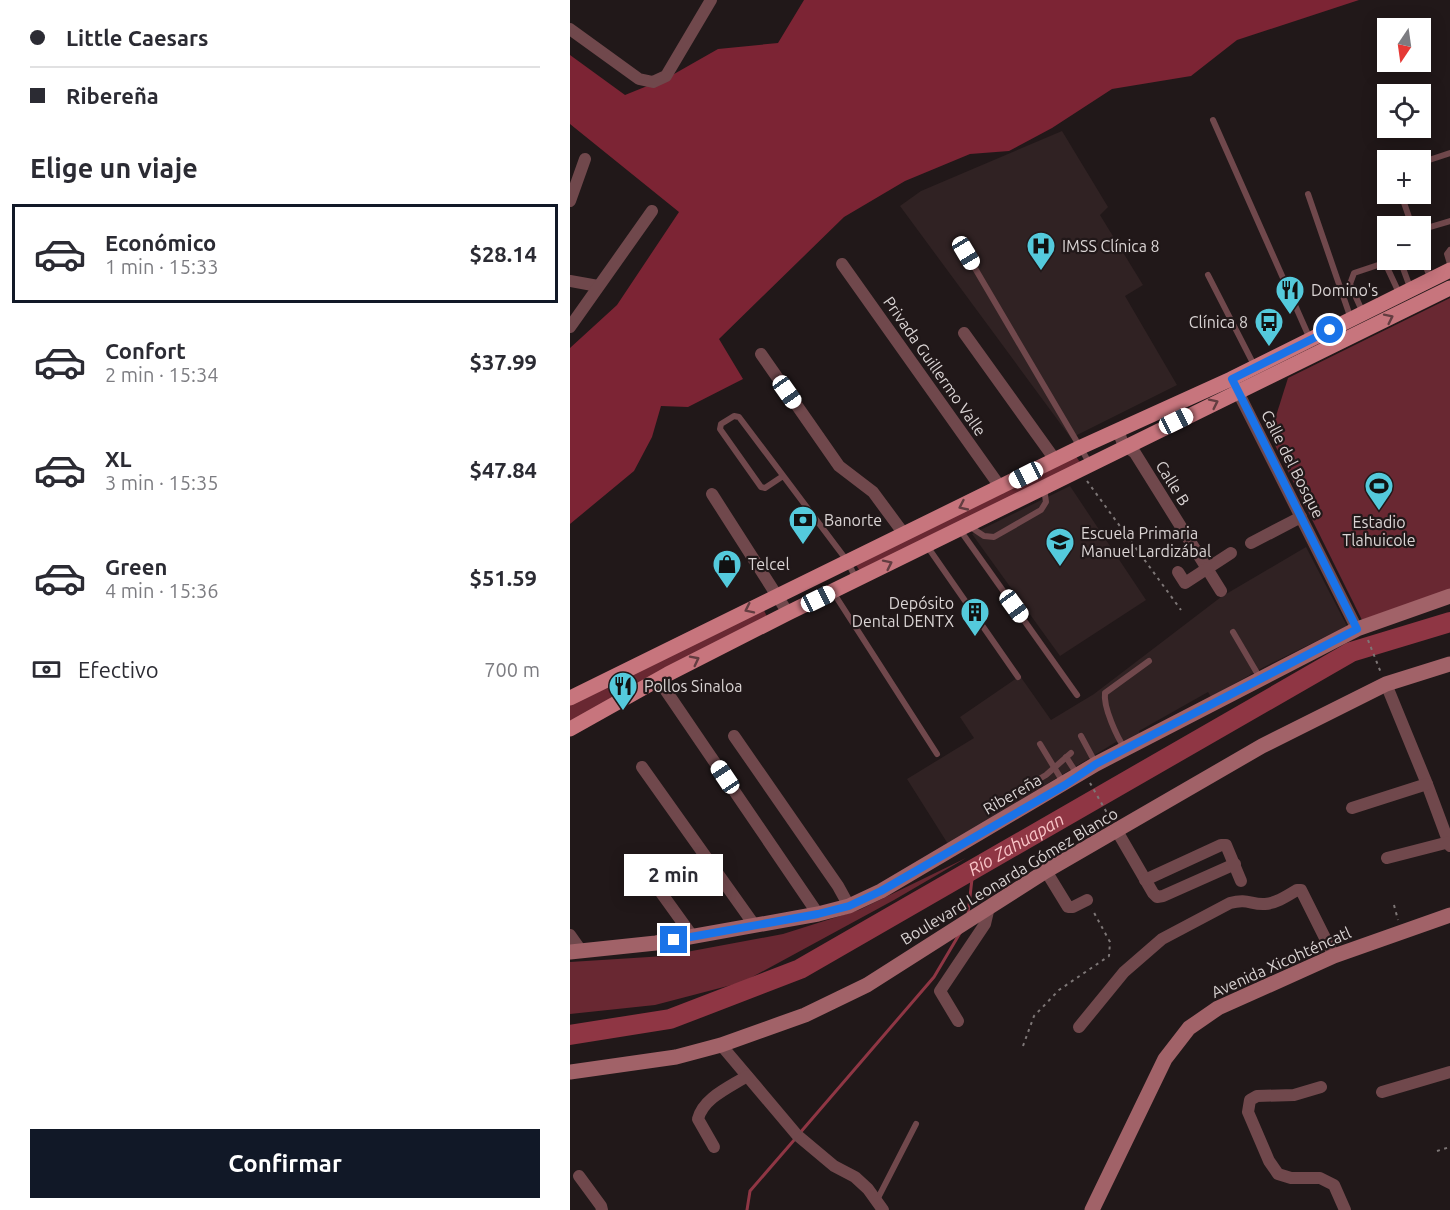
<!DOCTYPE html>
<html lang="es">
<meta charset="utf-8">
<style>
:root{--surface:#fff;--page:#f7f7f7;--text:#2b2b33;--muted:#7c7c81;--line:#e1e1e2;--accent:#111827}
body{margin:0;font-family:Ubuntu,sans-serif;background:var(--page);color:var(--text);height:100vh;display:flex;flex-direction:column;font-size:22px;white-space:nowrap}
*{box-sizing:border-box;margin:0}
p{font-size:20px;color:var(--muted)}
.icon{flex:none;width:33px;height:33px;fill:none;stroke:currentColor;stroke-width:2;stroke-linecap:round;stroke-linejoin:round}
.map{position:relative;flex:1;overflow:hidden}
.sheet{display:flex;flex-direction:column;background:var(--surface);width:570px}
.sheet>*{flex:none}
.hud{display:grid;align-content:center;height:132px;padding:0 30px;background:var(--surface)}
.needle{width:39px;rotate:193deg}
.controls{position:absolute;left:807px;top:18px;display:grid;gap:12px}
.controls a{display:grid;place-items:center;width:54px;height:54px;border-radius:0px;background:var(--surface);box-shadow:0 3px 15px #0003;font-size:30px}
.end{position:absolute;width:27px;height:27px;margin:-14px;border:8px solid #1a73e8;background:#fff;box-shadow:0 0 0 3px #fff}
.from{border-radius:50%}
.bubble{position:absolute;height:42px;border-radius:0px;background:var(--surface);box-shadow:0 3px 15px #0003;font-size:20px;font-weight:600;line-height:42px;text-align:center}
.car{position:absolute;width:18px;height:36px;margin:-18px -9px;border-radius:8px;box-shadow:0 0 4px 2px #0007;background:linear-gradient(#fff 24%,#345 0 40%,#fff 0 76%,#345 0 86%,#fff 0)}
.hud b{display:flex;align-items:center;gap:21px;height:57px;font-size:22px}
.hud b+b{border-top:2px solid var(--line)}
.hud i{width:15px;height:15px;background:var(--text)}
ul{padding:0;list-style:none}
li{display:flex;align-items:center;gap:18px;height:99px;margin:0 12px 9px;padding:0 18px;border:3px solid transparent;border-radius:0px}
li div{flex:1}
li b{display:block;font-size:22px}
li em{font-style:normal;font-weight:600}
li.current{border-color:var(--accent)}
li>.icon{width:54px;height:54px;stroke-width:1.5}
h2{padding:0 30px;font-size:27px;line-height:72px}
.pay{display:flex;align-items:center;gap:15px;height:66px;padding:0 30px;font-size:22px}
.pay p{margin-inline-start:auto}
.cta{display:flex;gap:12px;margin-top:auto;padding:12px 30px}
.cta a{flex:1;height:69px;border-radius:0px;background:var(--accent);color:#fff;font-size:24px;font-weight:600;line-height:69px;text-align:center}
main{display:flex;flex:1;min-height:0}
.map>svg:first-child{display:block}
</style>
<main>
<section class="sheet">
<div class="hud">
<b><i class="from"></i>Little Caesars</b>
<b><i></i>Ribereña</b>
</div>
<h2>Elige un viaje</h2>
<ul>
<li class="current"><svg class="icon" aria-label="car" viewBox="0 0 24 24"><path d="M5 17H2v-5l4-1 3-4h7l3 4 3 1v5h-3M9 17h6M6 11h13"/><circle cx="7" cy="17" r="2"/><circle cx="17" cy="17" r="2"/></svg><div><b>Económico</b><p>1 min · 15:33</p></div><em>$28.14</em></li>
<li><svg class="icon" aria-label="car" viewBox="0 0 24 24"><path d="M5 17H2v-5l4-1 3-4h7l3 4 3 1v5h-3M9 17h6M6 11h13"/><circle cx="7" cy="17" r="2"/><circle cx="17" cy="17" r="2"/></svg><div><b>Confort</b><p>2 min · 15:34</p></div><em>$37.99</em></li>
<li><svg class="icon" aria-label="car" viewBox="0 0 24 24"><path d="M5 17H2v-5l4-1 3-4h7l3 4 3 1v5h-3M9 17h6M6 11h13"/><circle cx="7" cy="17" r="2"/><circle cx="17" cy="17" r="2"/></svg><div><b>XL</b><p>3 min · 15:35</p></div><em>$47.84</em></li>
<li><svg class="icon" aria-label="car" viewBox="0 0 24 24"><path d="M5 17H2v-5l4-1 3-4h7l3 4 3 1v5h-3M9 17h6M6 11h13"/><circle cx="7" cy="17" r="2"/><circle cx="17" cy="17" r="2"/></svg><div><b>Green</b><p>4 min · 15:36</p></div><em>$51.59</em></li>
</ul>
<div class="pay"><svg class="icon" aria-label="cash" viewBox="0 0 24 24"><path d="M3 7h18v10H3z"/><circle cx="12" cy="12" r="2"/></svg>Efectivo<p>700 m</p></div>
<div class="cta"><a>Confirmar</a></div>
</section>
<div class="map">
<svg width="880" height="1210" viewBox="0 0 880 1210">
<rect width="100%" height="100%" fill="#211819"/>
<!-- built -->
<g fill="#302223">
<path d="M 492,131 L 538,207 L 530,215 L 573,285 L 555,296 L 607,385 L 501,438 L 330,206 L 351,191 Z"/>
<path d="M 500,486 L 576,600 L 490,656 L 402,534 Z"/>
<path d="M 736,547 L 777,626 L 694,667 L 641,697 L 638,692 L 569,731 L 571,736 L 555,745 L 551,739 L 378,844 L 337,779 L 404,738 L 390,717 L 450,676 L 481,720 L 524,694 L 651,597 Z"/>
</g>
<!-- green -->
<g fill="#692832">
<path d="M 880,298 L 880,589 L 792,620 L 700,435 L 718,378 Z"/>
<path d="M 505,455 L 512,465 L 291,573 L 283,560 Z"/>
<path d="M 193,608 L 198,619 L 0,725 L 0,704 Z"/>
<path d="M 396,858 L 324,900 L 173,982 L 85,1005 L 0,1014 L 0,962 L 95,956 L 213,934 L 289,910 Z"/>
</g>
<!-- forest -->
<path fill="#7c2434" d="M 234,0 L 789,0 L 667,40 L 621,76 L 542,89 L 482,128 L 439,151 L 400,154 L 335,181 L 274,217 L 149,339 L 173,379 L 118,407 L 91,406 L 82,437 L 64,471 L 0,524 L 0,348 L 47,305 L 109,212 L 0,124 L 0,55 L 55,95 L 97,78 L 148,49 L 208,43 Z"/>
<g fill="none" stroke-linecap="round" stroke-linejoin="round">
<!-- stream -->
<g stroke="#8f3644" stroke-width="3">
<path d="M 398,914 L 403,870"/>
<path d="M 229,1134 L 364,977 L 390,933"/>
<path d="M 177,1210 L 180,1191 L 225,1139"/>
</g>
<!-- river -->
<path stroke="#8f3644" stroke-width="20" id="s1" d="M 0,1035 L 100,1019 L 230,969 L 781,652 L 880,622"/>
<!-- path -->
<g stroke="#7d7676" stroke-width="2" stroke-dasharray="3 4.5" stroke-linecap="butt">
<path d="M 517,481 L 611,610"/>
<path d="M 798,640 L 811,673"/>
<path d="M 520,783 L 541,820"/>
<path d="M 824,905 L 828,920"/>
<path d="M 453,1046 L 464,1016 L 489,990 L 539,956 L 540,942 L 522,909"/>
<path d="M 867,1151 L 880,1147"/>
</g>
<!-- lane -->
<g stroke="#70484c" stroke-width="6">
<path d="M 643,120 L 740,339"/>
<path d="M 850,163 L 880,153"/>
<path d="M 738,194 L 781,319"/>
<path d="M 831,194 L 842,226"/>
<path d="M 850,230 L 880,221"/>
<path d="M 880,250 L 877,254 L 880,264"/>
<path d="M 850,251 L 861,280"/>
<path d="M 396,253 L 520,464"/>
<path d="M 830,260 L 841,290"/>
<path d="M 638,275 L 685,367"/>
<path d="M 793,313 L 780,284 L 784,273 L 811,264 L 816,265 L 830,295"/>
<path d="M 213,476 L 195,488 L 191,487 L 150,429 L 151,424 L 164,416 L 169,417 L 278,562 L 286,579"/>
<path d="M 399,526 L 414,536 L 424,537 L 471,510 L 476,502 L 474,488"/>
<path d="M 390,530 L 507,695"/>
<path d="M 357,546 L 448,677"/>
<path d="M 263,592 L 367,754"/>
<path d="M 663,632 L 690,678"/>
<path d="M 511,736 L 526,764"/>
<path d="M 470,744 L 493,782"/>
<path d="M 555,749 C 547,737 533,707 535,693 L 579,661"/>
<path d="M 496,757 L 507,774"/>
<path d="M 447,792 L 476,775 L 501,753"/>
<path d="M 307,1200 L 346,1124"/>
</g>
<!-- street -->
<g stroke="#70484c" stroke-width="12">
<path d="M 0,29 L 69,79 L 83,82 L 96,76 L 141,0"/>
<path d="M 0,201 L 15,159"/>
<path d="M 272,264 L 431,488"/>
<path d="M 0,281 L 28,286"/>
<path d="M 0,327 L 82,211"/>
<path d="M 394,333 L 486,461"/>
<path d="M 191,354 L 269,466 L 303,492 L 334,534"/>
<path d="M 665,386 L 787,629"/>
<path d="M 548,430 L 553,444 L 565,453 L 651,591"/>
<path d="M 142,494 L 218,613"/>
<path d="M 681,543 L 731,517"/>
<path d="M 608,572 L 615,583 L 661,553"/>
<path d="M 88,679 L 248,914"/>
<path d="M 816,684 L 857,784 L 880,846"/>
<path d="M 164,736 L 268,886 L 279,906"/>
<path d="M 72,767 L 185,926"/>
<path d="M 782,808 L 857,784"/>
<path d="M 547,831 L 583,893 L 587,897 L 593,896 L 665,864"/>
<path d="M 817,858 L 879,842"/>
<path d="M 476,871 L 498,907 L 503,907 L 517,900"/>
<path d="M 575,880 L 651,845 L 656,845 L 671,881"/>
<path d="M 87,887 L 123,937"/>
<path d="M 0,935 L 12,952"/>
<path d="M 388,1021 L 370,991 L 415,924 L 419,907"/>
<path d="M 509,1027 L 554,972 L 592,939 L 660,903 C 678,898 681,905 695,904 C 707,903 717,896 727,890 L 731,890 L 764,956"/>
<path d="M 151,1045 L 227,1135 L 264,1166 L 285,1177 L 298,1189 L 313,1210"/>
<path d="M 751,1087 L 724,1095 L 687,1096 L 680,1100 L 678,1112 L 699,1161 L 708,1174 L 721,1178 L 750,1178 L 764,1185 L 775,1210"/>
<path d="M 812,1092 L 880,1072"/>
<path d="M 144,1147 L 128,1119 C 133,1098 160,1087 177,1076"/>
<path d="M 9,1176 L 31,1206 L 32,1210"/>
</g>
<!-- secondary -->
<g stroke="#a16268" stroke-width="15">
<path d="M 0,952 L 86,943 L 248,914 L 279,906 L 311,891 L 526,764 L 787,629 L 880,596"/>
<path d="M 0,1072 L 106,1057 L 151,1045 L 235,1015 L 297,985 L 476,871 L 692,746 L 816,684 L 880,664"/>
<path d="M 522,1210 L 595,1059 L 619,1028 L 648,1008 L 764,956 L 880,915"/>
</g>
<!-- primary -->
<g stroke="#c7757d" stroke-width="15">
<path d="M 0,698 L 511,447 L 661,379 L 880,270"/>
<path d="M 0,729 L 98,674 L 218,613 L 880,288"/>
</g>
</g>
<!-- one-way arrows -->
<defs><path id="oneway-chevron" d="M-2-3.5L2.5 0L-2 3.5" fill="none" stroke-width="1.6" stroke-linecap="round" stroke-linejoin="round" transform="scale(1.5)"/></defs>
<g stroke="#633d41">
<use href="#oneway-chevron" transform="translate(819 318) rotate(-26)"/>
<use href="#oneway-chevron" transform="translate(644 403) rotate(-26)"/>
<use href="#oneway-chevron" transform="translate(393 506) rotate(155)"/>
<use href="#oneway-chevron" transform="translate(318 564) rotate(-26)"/>
<use href="#oneway-chevron" transform="translate(179 609) rotate(154)"/>
<use href="#oneway-chevron" transform="translate(125 660) rotate(-27)"/>
</g>
<g fill="none" stroke-linecap="round" stroke-linejoin="round">
<!-- route -->
<path stroke="#1a73e8" stroke-width="8" d="M 104,940 L 248,914 L 279,906 L 311,891 L 495,785 L 526,764 L 787,629 L 662,379 L 760,330"/>
</g>
<!-- icons -->
<defs>
<g id="hospital-pin" transform="scale(1.5)"><path d="M0 17L-7.5 6A9.5 9.5 0 1 1 7.5 6Z" fill="#54cadc" stroke="#211819"/><path d="M-5-5h3v3.5h4V-5h3V5h-3V1.5h-4V5h-3Z" fill="#111"/></g>
<g id="restaurant-pin" transform="scale(1.5)"><path d="M0 17L-7.5 6A9.5 9.5 0 1 1 7.5 6Z" fill="#54cadc" stroke="#211819"/><path d="M-5-6h1v4h1v-4h1v4h1v-4h1v5L-1.5 .5V6h-2V.5L-5-1ZM5-6V6H3V1.5H1.5Q1.5-4 5-6Z" fill="#111"/></g>
<g id="bus-pin" transform="scale(1.5)"><path d="M0 17L-7.5 6A9.5 9.5 0 1 1 7.5 6Z" fill="#54cadc" stroke="#211819"/><path d="M-5-6H5V4H4V6H2V4H-2V6H-4V4H-5ZM-3.5-4V0h7V-4ZM-3.5 1.2v1.5H-2V1.2ZM2 1.2v1.5H3.5V1.2Z" fill="#111"/></g>
<g id="stadium-pin" transform="scale(1.5)"><path d="M0 17L-7.5 6A9.5 9.5 0 1 1 7.5 6Z" fill="#54cadc" stroke="#211819"/><path d="M0-5a6.5 5 0 1 0 0 10a6.5 5 0 1 0 0-10ZM-3.5-1.8h7v3.6h-7Z" fill="#111"/></g>
<g id="bank-pin" transform="scale(1.5)"><path d="M0 17L-7.5 6A9.5 9.5 0 1 1 7.5 6Z" fill="#54cadc" stroke="#211819"/><path d="M-6-4H6V4H-6ZM0-2.3a2.3 2.3 0 1 0 0 4.6a2.3 2.3 0 1 0 0-4.6Z" fill="#111"/></g>
<g id="school-pin" transform="scale(1.5)"><path d="M0 17L-7.5 6A9.5 9.5 0 1 1 7.5 6Z" fill="#54cadc" stroke="#211819"/><path d="M0-5L7-2L0 1L-7-2ZM-4 1L0 2.5L4 1V4Q0 6-4 4Z" fill="#111"/></g>
<g id="shop-pin" transform="scale(1.5)"><path d="M0 17L-7.5 6A9.5 9.5 0 1 1 7.5 6Z" fill="#54cadc" stroke="#211819"/><path d="M-5-2.5h2.3a2.7 3.5 0 0 1 5.4 0H5L5.5 6h-11ZM-1.5-2.5h3a1.5 2.3 0 0 0-3 0Z" fill="#111"/></g>
<g id="building-pin" transform="scale(1.5)"><path d="M0 17L-7.5 6A9.5 9.5 0 1 1 7.5 6Z" fill="#54cadc" stroke="#211819"/><path d="M-4-6H4V6H1V3H-1V6H-4ZM-2.5-4.3h1.7v1.8h-1.7ZM.8-4.3h1.7v1.8H.8ZM-2.5-1h1.7V.8h-1.7ZM.8-1h1.7V.8H.8Z" fill="#111"/></g>
</defs>
<g fill-rule="evenodd">
<use href="#hospital-pin" x="471" y="246"/>
<use href="#restaurant-pin" x="720" y="290"/>
<use href="#bus-pin" x="699" y="322"/>
<use href="#stadium-pin" x="809" y="486"/>
<use href="#bank-pin" x="233" y="520"/>
<use href="#school-pin" x="490" y="542"/>
<use href="#shop-pin" x="157" y="564"/>
<use href="#building-pin" x="405" y="612"/>
<use href="#restaurant-pin" x="53" y="686"/>
</g>
<g text-anchor="middle" stroke-width="4.5" stroke-linejoin="round" paint-order="stroke">
<!-- poi labels -->
<g font-size="16" fill="#dad4d4" stroke="#211819" text-anchor="start">
<text x="492" y="252">IMSS Clínica 8</text>
<text x="741" y="296">Domino's</text>
<text x="678" y="328" text-anchor="end">Clínica 8</text>
<text x="254" y="526">Banorte</text>
<text x="809" y="528" text-anchor="middle">Estadio<tspan x="809" dy="18">Tlahuicole</tspan></text>
<text x="511" y="539">Escuela Primaria<tspan x="511" dy="18">Manuel Lardizábal</tspan></text>
<text x="178" y="570">Telcel</text>
<text x="384" y="609" text-anchor="end">Depósito<tspan x="384" dy="18">Dental DENTX</tspan></text>
<text x="74" y="692">Pollos Sinaloa</text>
</g>
<!-- street labels -->
<g font-size="16" fill="#dad4d4" stroke="#211819">
<text transform="translate(365 366) rotate(55)" y="6">Privada Guillermo Valle</text>
<text transform="translate(723 464) rotate(63)" y="6">Calle del Bosque</text>
<text transform="translate(603 483) rotate(58)" y="6">Calle B</text>
<text transform="translate(442 794) rotate(-30)" y="6">Ribereña</text>
<text transform="translate(439 876) rotate(-31)" y="6">Boulevard Leonarda Gómez Blanco</text>
<text transform="translate(711 962) rotate(-24)" y="6">Avenida Xicohténcatl</text>
</g>
<!-- water labels -->
<g font-size="18" font-style="italic" fill="#f8c4c7" stroke="#211819">
<text dy="6" stroke="none"><textPath href="#s1" startOffset="490">Río Zahuapan</textPath></text>
</g>
</g>
</svg>
<div class="controls">
<a><svg class="needle" viewBox="-14 -14 28 28"><path d="M0-13l5 13h-10z" fill="#e53935"/><path d="M0 13l5-13h-10z" fill="#7c7c81"/></svg></a>
<a><svg class="icon" aria-label="locate" viewBox="0 0 24 24"><circle cx="12" cy="12" r="6"/><path d="M12 2v4M12 18v4M2 12h4M18 12h4"/></svg></a>
<a>+</a>
<a>−</a>
</div>
<i class="end from" style="left:760px;top:330px"></i>
<i class="end" style="left:104px;top:940px"></i>
<div class="bubble" style="left:54px;top:854px;width:99px">2 min</div>
<i class="car" style="left:396px;top:253px;rotate:149deg"></i>
<i class="car" style="left:217px;top:392px;rotate:145deg"></i>
<i class="car" style="left:606px;top:421px;rotate:64deg"></i>
<i class="car" style="left:456px;top:475px;rotate:243deg"></i>
<i class="car" style="left:248px;top:599px;rotate:64deg"></i>
<i class="car" style="left:444px;top:606px;rotate:144deg"></i>
<i class="car" style="left:155px;top:777px;rotate:326deg"></i>
</div>
</main>
